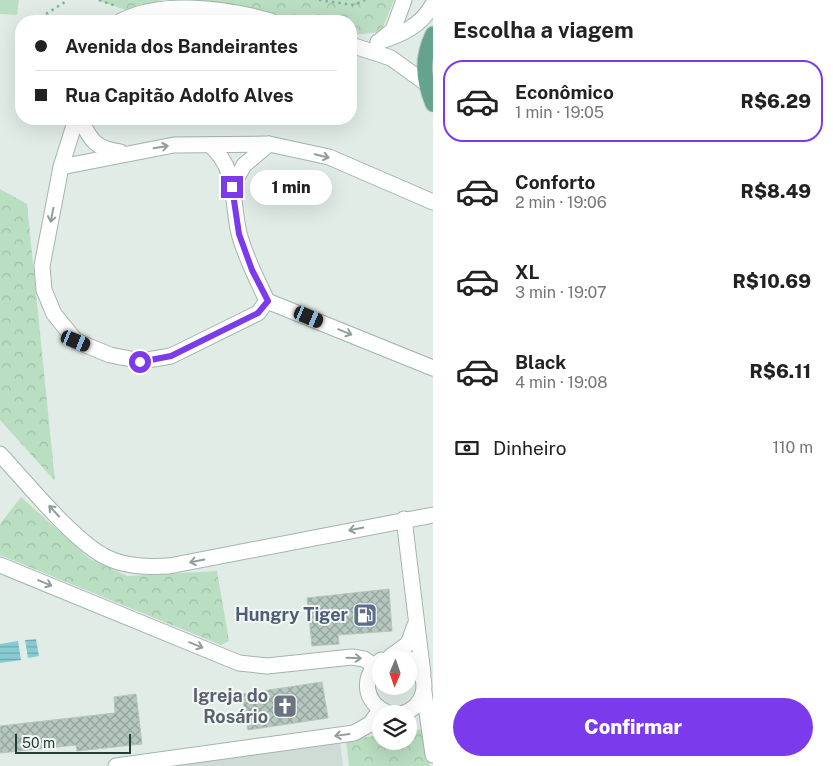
<!DOCTYPE html>
<html lang="pt">
<meta charset="utf-8">
<style>
:root{--surface:#fff;--page:#f2f2f2;--text:#222;--muted:#767676;--line:#e0e0e0;--accent:#7c3aed}
body{margin:0;font-family:"Public Sans",sans-serif;background:var(--page);color:var(--text);height:100vh;display:flex;flex-direction:column;font-size:19px;white-space:nowrap}
*{box-sizing:border-box;margin:0}
p{font-size:16px;color:var(--muted)}
.icon{flex:none;width:28px;height:28px;fill:none;stroke:currentColor;stroke-width:2;stroke-linecap:round;stroke-linejoin:round}
.map{position:relative;flex:1;overflow:hidden}
.details{display:flex;flex-direction:column;background:var(--surface);width:400px}
.details>*{flex:none}
.banner{position:absolute;left:15px;top:15px;width:342px;height:110px;border-radius:20px;box-shadow:0 5px 20px #0002;display:grid;align-content:center;height:110px;padding:0 20px;background:var(--surface)}
.needle{width:32px;rotate:182deg}
.fabs{position:absolute;left:372px;top:650px;display:grid;gap:10px}
.fabs a{display:grid;place-items:center;width:45px;height:45px;border-radius:50%;background:var(--surface);box-shadow:0 5px 20px #0002;font-size:25px}
.scale{position:absolute;left:15px;bottom:12px;width:116px;box-sizing:border-box;padding-left:5px;border:2px solid #213d34;border-top:0;font-size:14px;line-height:18px;white-space:nowrap;color:#213d34;-webkit-text-stroke:4px #f2f8f5;paint-order:stroke}
.end{position:absolute;width:22px;height:22px;margin:-11px;border:6px solid #7c3aed;background:#fff;box-shadow:0 0 0 2px #fff}
.from{border-radius:50%}
.bubble{position:absolute;height:35px;border-radius:18px;background:var(--surface);box-shadow:0 5px 20px #0002;font-size:16px;font-weight:800;line-height:35px;text-align:center}
.car{position:absolute;width:15px;height:30px;margin:-15px -8px;border-radius:6px;box-shadow:0 0 4px 1px #0007;background:linear-gradient(#222 24%,#8ab4d8 0 40%,#222 0 76%,#8ab4d8 0 86%,#222 0)}
.banner b{display:flex;align-items:center;gap:18px;height:48px;font-size:19px}
.banner b+b{border-top:1px solid var(--line)}
.banner i{width:12px;height:12px;background:var(--text)}
ul{padding:0;list-style:none}
li{display:flex;align-items:center;gap:15px;height:82px;margin:0 10px 8px;padding:0 10px;border:2px solid transparent;border-radius:20px}
li div{flex:1}
li b{display:block;font-size:19px}
li em{font-style:normal;font-weight:800}
li.selected{border-color:var(--accent)}
li>.icon{width:45px;height:45px;stroke-width:1.5}
h2{padding:0 20px;font-size:22px;line-height:60px}
.pay{display:flex;align-items:center;gap:12px;height:55px;padding:0 20px;font-size:19px}
.pay p{margin-inline-start:auto}
.button{display:flex;gap:10px;margin-top:auto;padding:10px 20px}
.button a{flex:1;height:58px;border-radius:30px;background:var(--accent);color:#fff;font-size:20px;font-weight:800;line-height:58px;text-align:center}
main{display:flex;flex:1;min-height:0}
.map>svg:first-child{display:block}
</style>
<main>
<div class="map">
<svg width="433" height="766" viewBox="0 0 433 766">
<defs>
<pattern id="forest-crowns" width="20" height="18" patternUnits="userSpaceOnUse" patternTransform="scale(1.25)"><rect width="20" height="18" fill="#badec1"/><path d="M2 6a3 3 0 1 1 6 0M12 15a3 3 0 1 1 6 0" fill="none" stroke="#a0bfa6"/></pattern>
<pattern id="water-rules" width="6" height="5" patternUnits="userSpaceOnUse" patternTransform="scale(1.25)"><rect width="6" height="5" fill="#88ccd2"/><path d="M0 2.5h6" fill="none" stroke="#6fa7ab"/></pattern>
<pattern id="building-cross-hatch" width="8" height="8" patternUnits="userSpaceOnUse" patternTransform="scale(1.25)"><rect width="8" height="8" fill="#b6c7bf"/><path d="M0 0l8 8M0 8l8-8" fill="none" stroke="#94a39c"/></pattern>
</defs>
<rect width="100%" height="100%" fill="#e1ece6"/>
<!-- built -->
<path fill="#cfdcd5" d="M 340,741 L 343,766 L 172,766 L 172,764 Z"/>
<!-- forest -->
<g fill="url(#forest-crowns)">
<path d="M 97,0 L 163,0 L 129,11 Z"/>
<path d="M 200,0 L 394,0 L 383,27 L 391,31 L 351,35 L 351,21 L 276,21 L 224,5 Z"/>
<path d="M 0,189 L 27,204 L 55,481 L 0,420 Z"/>
<path d="M 21,497 L 90,559 L 127,576 L 217,571 L 229,641 L 221,645 L 0,555 L 0,524 Z"/>
<path d="M 425,729 L 430,766 L 349,766 L 346,740 L 381,735 L 381,741 L 409,741 L 409,731 Z"/>
</g>
<!-- garden -->
<path fill="#badec1" d="M 0,0 L 19,0 L 17,15 L 0,14 Z"/>
<!-- water -->
<g fill="url(#water-rules)">
<path d="M 36,639 L 39,656 L 28,658 L 25,640 Z"/>
<path d="M 18,641 L 21,660 L 0,663 L 0,644 Z"/>
</g>
<!-- building -->
<g fill="url(#building-cross-hatch)" stroke="#b3c6bd">
<path d="M 389,589 L 392,631 L 338,635 L 339,644 L 312,646 L 307,598 Z"/>
<path d="M 322,682 L 328,718 L 248,730 L 242,694 Z"/>
<path d="M 136,694 L 142,744 L 77,751 L 76,745 L 0,753 L 0,726 L 115,713 L 114,697 Z"/>
</g>
<g fill="none" stroke-linecap="round" stroke-linejoin="round">
<!-- minor casing -->
<g stroke="#a4b4ad" stroke-width="17">
<g id="minor">
<path d="M 121,21 C 162,0 225,8 271,21"/>
<path d="M 382,39 L 393,30 L 404,0"/>
<path d="M 378,42 C 401,35 421,26 433,4"/>
<path d="M 351,45 L 391,58 L 424,82"/>
<path d="M 76,119 L 61,167 L 42,266 L 44,290 L 54,314 L 76,341 L 110,355 L 141,361 L 171,356 L 258,313 L 267,301"/>
<path d="M 80,119 C 91,140 94,148 120,152"/>
<path d="M 210,145 C 238,170 231,199 239,233 C 245,257 257,279 267,301"/>
<path d="M 61,167 L 174,145 L 269,144 L 329,157 L 433,202"/>
<path d="M 232,187 L 244,165 L 269,144"/>
<path d="M 267,301 L 433,368"/>
<path d="M 0,454 C 26,482 76,544 108,558 C 127,567 149,567 169,566 L 433,515"/>
<path d="M 404,519 L 423,674"/>
<path d="M 0,565 L 239,663 L 267,666 L 352,657 L 364,659 L 374,666"/>
<path d="M 391,656 L 408,644 L 415,625"/>
<path d="M 381,660 C 360,677 364,703 388,713"/>
<path d="M 424,692 L 433,755"/>
<path d="M 400,714 C 428,708 432,674 409,659"/>
<path d="M 116,766 L 354,733 L 370,724 L 380,710"/>
</g>
</g>
<!-- major casing -->
<g stroke="#c1c9c6" stroke-width="17">
<path id="major" d="M 433,34 C 421,59 423,79 433,104"/>
</g>
<!-- path -->
<g stroke="#81b09e" stroke-width="2.5" stroke-dasharray="2.5 4" stroke-linecap="butt">
<path d="M 99,0 L 116,6"/>
<path d="M 319,0 L 354,5 L 365,0"/>
<path d="M 285,18 L 297,21"/>
<path d="M 35,21 L 68,0"/>
<path d="M 19,31 L 21,30"/>
</g>
<!-- minor -->
<use href="#minor" stroke="#fff" stroke-width="15"/>
<!-- major -->
<use href="#major" stroke="#65a38f" stroke-width="15"/>
</g>
<!-- one-way arrows -->
<defs><path id="oneway-shaft" d="M-6 0H5M1.5-3L5.5 0L1.5 3" fill="none" stroke-width="1.6" stroke-linecap="round" stroke-linejoin="round" transform="scale(1.25)"/></defs>
<g stroke="#909e9a">
<use href="#oneway-shaft" transform="translate(161 147) rotate(-9)"/>
<use href="#oneway-shaft" transform="translate(322 156) rotate(14)"/>
<use href="#oneway-shaft" transform="translate(52 215) rotate(101)"/>
<use href="#oneway-shaft" transform="translate(345 332) rotate(22)"/>
<use href="#oneway-shaft" transform="translate(54 511) rotate(-133)"/>
<use href="#oneway-shaft" transform="translate(356 529) rotate(169)"/>
<use href="#oneway-shaft" transform="translate(197 561) rotate(169)"/>
<use href="#oneway-shaft" transform="translate(45 583) rotate(22)"/>
<use href="#oneway-shaft" transform="translate(196 645) rotate(22)"/>
<use href="#oneway-shaft" transform="translate(354 658) rotate(2)"/>
<use href="#oneway-shaft" transform="translate(342 735) rotate(172)"/>
</g>
<g fill="none" stroke-linecap="round" stroke-linejoin="round">
<!-- route -->
<path stroke="#7c3aed" stroke-width="6" d="M 140,362 L 171,356 L 258,313 L 268,301 L 252,270 L 239,234 L 232,187"/>
</g>
<!-- icons -->
<defs>
<g id="fuel-square" transform="scale(1.25)"><rect x="-9" y="-9" width="18" height="18" rx="4" fill="#5c6f8a" stroke="#f2f8f5"/><path d="M-5.5-6h7V0h2V4h1.3V-2.5L3-4.5l.8-.8L6-3V5H2.5V1h-1V6h-7ZM-4.2-4.7v3.2H.2V-4.7Z" fill="#fff"/></g>
<g id="church-square" transform="scale(1.25)"><rect x="-9" y="-9" width="18" height="18" rx="4" fill="#6b7280" stroke="#f2f8f5"/><path d="M-1.2-6h2.4v3.5h3.3v2.4h-3.3V6h-2.4V-.1h-3.3v-2.4h3.3Z" fill="#fff"/></g>
</defs>
<g fill-rule="evenodd">
<use href="#fuel-square" x="365" y="615"/>
<use href="#church-square" x="285" y="706"/>
</g>
<g text-anchor="middle" stroke-width="4" stroke-linejoin="round" paint-order="stroke">
<!-- service labels -->
<g font-size="18" font-weight="bold" fill="#4e5e75" stroke="#f2f8f5" text-anchor="end">
<text x="348" y="621">Hungry Tiger</text>
</g>
<!-- worship labels -->
<g font-size="18" font-weight="bold" fill="#5b616d" stroke="#f2f8f5" text-anchor="end">
<text x="268" y="702">Igreja do<tspan x="268" dy="21">Rosário</tspan></text>
</g>
</g>
</svg>
<div class="fabs">
<a><svg class="needle" viewBox="-14 -14 28 28"><path d="M0-13l5 13h-10z" fill="#e53935"/><path d="M0 13l5-13h-10z" fill="#767676"/></svg></a>
<a><svg class="icon" aria-label="layers" viewBox="0 0 24 24"><path d="M12 4l9 5-9 5-9-5zM3 14l9 5 9-5"/></svg></a>
</div>
<div class="scale">50 m</div>
<i class="end from" style="left:140px;top:362px"></i>
<i class="end" style="left:232px;top:187px"></i>
<div class="bubble" style="left:250px;top:170px;width:82px">1 min</div>
<i class="car" style="left:309px;top:317px;rotate:113deg"></i>
<i class="car" style="left:76px;top:341px;rotate:112deg"></i>
<div class="banner">
<b><i class="from"></i>Avenida dos Bandeirantes</b>
<b><i></i>Rua Capitão Adolfo Alves</b>
</div>
</div>
<section class="details">
<h2>Escolha a viagem</h2>
<ul>
<li class="selected"><svg class="icon" aria-label="car" viewBox="0 0 24 24"><path d="M5 17H2v-5l4-1 3-4h7l3 4 3 1v5h-3M9 17h6M6 11h13"/><circle cx="7" cy="17" r="2"/><circle cx="17" cy="17" r="2"/></svg><div><b>Econômico</b><p>1 min · 19:05</p></div><em>R$6.29</em></li>
<li><svg class="icon" aria-label="car" viewBox="0 0 24 24"><path d="M5 17H2v-5l4-1 3-4h7l3 4 3 1v5h-3M9 17h6M6 11h13"/><circle cx="7" cy="17" r="2"/><circle cx="17" cy="17" r="2"/></svg><div><b>Conforto</b><p>2 min · 19:06</p></div><em>R$8.49</em></li>
<li><svg class="icon" aria-label="car" viewBox="0 0 24 24"><path d="M5 17H2v-5l4-1 3-4h7l3 4 3 1v5h-3M9 17h6M6 11h13"/><circle cx="7" cy="17" r="2"/><circle cx="17" cy="17" r="2"/></svg><div><b>XL</b><p>3 min · 19:07</p></div><em>R$10.69</em></li>
<li><svg class="icon" aria-label="car" viewBox="0 0 24 24"><path d="M5 17H2v-5l4-1 3-4h7l3 4 3 1v5h-3M9 17h6M6 11h13"/><circle cx="7" cy="17" r="2"/><circle cx="17" cy="17" r="2"/></svg><div><b>Black</b><p>4 min · 19:08</p></div><em>R$6.11</em></li>
</ul>
<div class="pay"><svg class="icon" aria-label="cash" viewBox="0 0 24 24"><path d="M3 7h18v10H3z"/><circle cx="12" cy="12" r="2"/></svg>Dinheiro<p>110 m</p></div>
<div class="button"><a>Confirmar</a></div>
</section>
</main>
